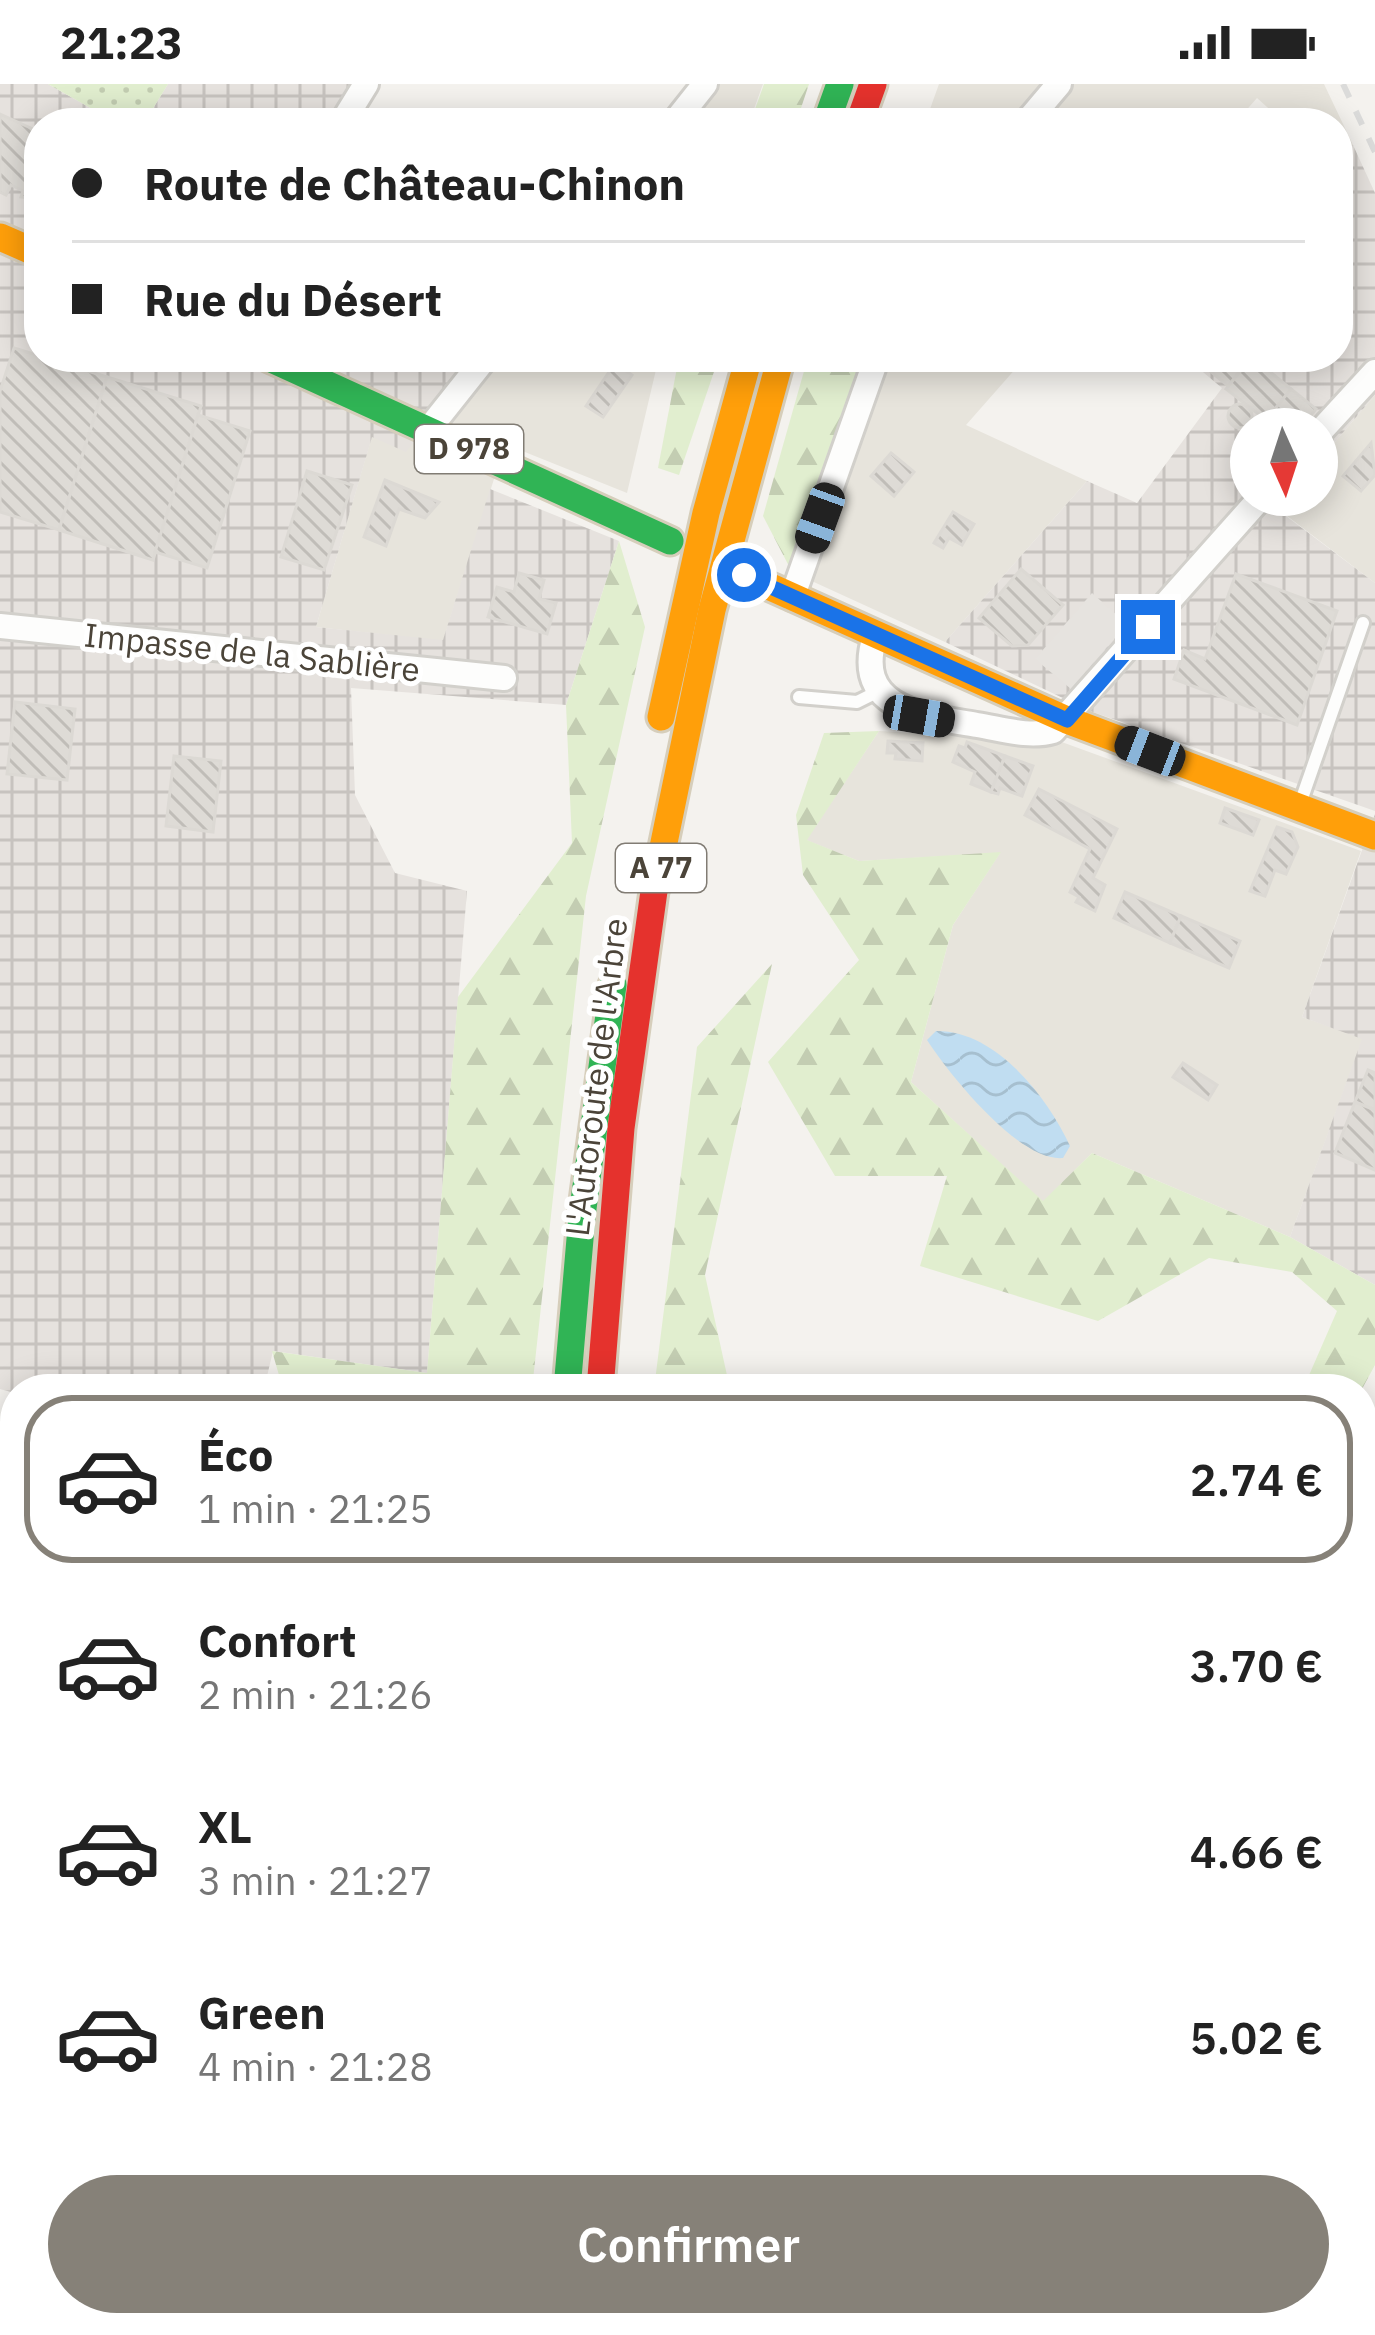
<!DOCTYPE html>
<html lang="fr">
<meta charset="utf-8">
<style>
:root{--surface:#fff;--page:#f2f2f2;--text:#222;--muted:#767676;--line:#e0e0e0;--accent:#868178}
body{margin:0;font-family:"IBM Plex Sans",sans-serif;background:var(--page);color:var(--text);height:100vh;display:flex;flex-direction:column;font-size:45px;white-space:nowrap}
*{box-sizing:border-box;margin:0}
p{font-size:39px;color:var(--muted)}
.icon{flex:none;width:66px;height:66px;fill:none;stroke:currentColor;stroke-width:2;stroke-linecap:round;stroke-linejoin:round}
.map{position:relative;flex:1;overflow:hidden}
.panel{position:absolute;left:0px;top:1290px;width:1377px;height:963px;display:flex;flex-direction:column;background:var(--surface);border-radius:48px 48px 0 0;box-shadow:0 6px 30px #0003}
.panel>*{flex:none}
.hud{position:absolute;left:24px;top:24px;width:1329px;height:264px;border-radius:48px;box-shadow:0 6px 30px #0003;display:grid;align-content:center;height:264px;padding:0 48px;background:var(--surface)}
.needle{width:78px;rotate:177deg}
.fabs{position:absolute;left:1230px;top:324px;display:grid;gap:24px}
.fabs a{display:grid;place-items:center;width:108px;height:108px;border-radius:50%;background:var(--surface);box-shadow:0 6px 30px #0003;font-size:60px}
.end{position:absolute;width:54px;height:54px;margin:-27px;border:15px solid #1a73e8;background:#fff;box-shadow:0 0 0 6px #fff}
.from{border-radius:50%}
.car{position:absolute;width:36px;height:72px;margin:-36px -18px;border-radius:15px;box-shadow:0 0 9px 3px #0007;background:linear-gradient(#222 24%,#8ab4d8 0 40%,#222 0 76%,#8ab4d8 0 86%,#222 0)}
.hud b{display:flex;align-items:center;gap:42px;height:114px;font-size:45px}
.hud b+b{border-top:3px solid var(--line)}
.hud i{width:30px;height:30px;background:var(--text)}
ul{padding:21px 0 0;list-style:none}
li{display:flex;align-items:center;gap:36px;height:168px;margin:0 24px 18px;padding:0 24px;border:6px solid transparent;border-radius:48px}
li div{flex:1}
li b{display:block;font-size:45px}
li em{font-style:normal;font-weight:600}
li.active{border-color:var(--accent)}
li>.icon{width:108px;height:108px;stroke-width:1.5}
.cta{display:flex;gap:24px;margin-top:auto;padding:24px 48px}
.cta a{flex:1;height:138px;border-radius:72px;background:var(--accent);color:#fff;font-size:48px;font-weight:600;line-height:138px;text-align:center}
.status{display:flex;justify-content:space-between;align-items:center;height:84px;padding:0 60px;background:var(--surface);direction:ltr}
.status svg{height:33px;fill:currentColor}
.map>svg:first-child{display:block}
</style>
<div class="status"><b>21:23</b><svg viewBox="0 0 49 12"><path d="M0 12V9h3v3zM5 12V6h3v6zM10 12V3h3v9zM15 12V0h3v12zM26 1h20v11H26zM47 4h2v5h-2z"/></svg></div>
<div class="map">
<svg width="1375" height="2251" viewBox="0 0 1375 2251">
<defs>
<pattern id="industrial-grid" width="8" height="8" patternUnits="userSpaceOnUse" patternTransform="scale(3)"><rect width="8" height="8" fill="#e6e2de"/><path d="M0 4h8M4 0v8" fill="none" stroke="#c7c3bf"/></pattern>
<pattern id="grass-dots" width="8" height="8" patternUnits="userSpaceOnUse" patternTransform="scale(3)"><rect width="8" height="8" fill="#e1eecf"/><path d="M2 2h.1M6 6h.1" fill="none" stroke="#c3cdb2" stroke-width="1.8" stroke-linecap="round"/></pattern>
<pattern id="forest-firs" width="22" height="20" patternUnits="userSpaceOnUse" patternTransform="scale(3)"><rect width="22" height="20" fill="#e1eecf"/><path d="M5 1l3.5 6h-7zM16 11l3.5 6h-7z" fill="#c3cdb2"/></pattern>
<pattern id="water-waves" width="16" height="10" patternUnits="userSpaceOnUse" patternTransform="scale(3)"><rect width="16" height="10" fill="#c0ddf1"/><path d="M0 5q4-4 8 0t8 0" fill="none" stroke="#a6bfcf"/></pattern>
<pattern id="building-back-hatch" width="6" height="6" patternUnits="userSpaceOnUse" patternTransform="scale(3)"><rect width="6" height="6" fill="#dedbd6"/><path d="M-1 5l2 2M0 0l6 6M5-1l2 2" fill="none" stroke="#c0bdb8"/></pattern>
</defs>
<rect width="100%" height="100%" fill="#f4f2ee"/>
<!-- residential -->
<g fill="#e7e4dc">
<path d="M 691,0 L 763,0 L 749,39 L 661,39 Z"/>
<path d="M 939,0 L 1324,0 L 1353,61 L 1338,70 L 1338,39 L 1285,39 L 1257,14 L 1235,39 L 925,39 Z"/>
<path d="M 480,273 L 659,273 L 627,409 L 505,360 L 443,557 L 316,543 L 372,352 Z"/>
<path d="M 865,273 L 1026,273 L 966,341 L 1087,397 L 945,558 L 792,488 Z"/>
<path d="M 1375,311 L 1375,499 L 1278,425 L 1290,411 L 1317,411 L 1317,379 Z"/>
<path d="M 879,647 L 1059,657 L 1361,767 L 1302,933 L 1363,954 L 1290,1153 L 1092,1069 L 1043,1118 L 911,998 L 953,841 L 1000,769 L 859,777 L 806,756 Z"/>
</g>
<!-- industrial -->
<g fill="url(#industrial-grid)">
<path d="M 0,0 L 48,0 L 117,39 L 39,39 L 39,273 L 480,273 L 406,368 L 372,353 L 316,543 L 443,556 L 490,405 L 619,457 L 566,621 L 351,604 L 355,711 L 395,789 L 467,807 L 427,1289 L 273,1267 L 264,1305 L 15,1309 L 0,1305 Z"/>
<path d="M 168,0 L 379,0 L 358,39 L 144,39 Z"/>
<path d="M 1353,61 L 1375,109 L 1375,311 L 1317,379 L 1317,345 L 1251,345 L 1251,411 L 1290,411 L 1278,426 L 1375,499 L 1375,727 L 1090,627 L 945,558 L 1087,397 L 1137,419 L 1222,304 L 1185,273 L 1338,273 L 1338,70 Z"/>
<path d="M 1375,730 L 1375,1201 L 1290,1153 L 1362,955 L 1302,933 Z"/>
<path d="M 0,1336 L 15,1338 L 15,1923 L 0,1916 Z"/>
</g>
<!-- grass -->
<g fill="url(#grass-dots)">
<path d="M 48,0 L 168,0 L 144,39 L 117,39 Z"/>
<path d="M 0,1916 L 15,1923 L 15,2238 L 563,2238 L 564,2251 L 0,2251 Z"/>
<path d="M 758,2238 L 970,2238 L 971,2251 L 759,2251 Z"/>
</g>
<!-- forest -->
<g fill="url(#forest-firs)">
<path d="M 764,0 L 809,0 L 796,39 L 750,39 Z"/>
<path d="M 679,273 L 719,273 L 679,391 L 658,384 Z"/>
<path d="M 808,273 L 865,273 L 792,488 L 763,432 Z"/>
<path d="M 619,457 L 645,543 L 586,812 L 532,1305 L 283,1305 L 272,1267 L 427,1289 L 458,913 L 572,759 L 566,621 Z"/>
<path d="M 879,647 L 807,756 L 859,777 L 1001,768 L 953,841 L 911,998 L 1043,1117 L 1092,1069 L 1290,1153 L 1375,1201 L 1375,1281 L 1362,1305 L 1303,1305 L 1337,1227 L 1292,1188 L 1209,1174 L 1098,1237 L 920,1182 L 947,1092 L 835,1092 L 768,978 L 859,876 L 803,791 L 796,731 L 824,649 Z"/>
<path d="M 772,880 L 705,1191 L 730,1305 L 654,1305 L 697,963 Z"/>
<path d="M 1362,1550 L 1375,1558 L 1375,1690 L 1362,1686 Z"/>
</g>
<!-- parking -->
<path fill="#e6e3df" d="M 1092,509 L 1127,540 L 1071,605 L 1035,575 Z"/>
<!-- water -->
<path fill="url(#water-waves)" d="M 936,947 C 996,946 1048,1014 1070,1062 L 1063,1074 C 1019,1078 949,990 927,956 Z"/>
<!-- building -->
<g fill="url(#building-back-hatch)" stroke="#dcd9d4" stroke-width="3">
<path d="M 0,30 L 35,46 L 30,59 L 39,63 L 39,115 L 21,113 L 23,107 L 11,101 L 6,111 L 0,108 Z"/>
<path d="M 14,264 L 107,293 L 59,446 L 0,428 L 0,307 Z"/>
<path d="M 1193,273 L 1247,273 L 1250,275 L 1228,302 Z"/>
<path d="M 1252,273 L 1291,305 L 1266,336 L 1226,305 Z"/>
<path d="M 615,279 L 632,291 L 603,333 L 586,322 Z"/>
<path d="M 107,293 L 201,322 L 153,476 L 59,446 Z"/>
<path d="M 1291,305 L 1316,325 L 1300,345 L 1277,345 L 1266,336 Z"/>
<circle cx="1240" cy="332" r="12"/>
<path d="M 198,331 L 250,347 L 207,484 L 155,468 Z"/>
<path d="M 1371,359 L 1375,391 L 1361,407 L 1343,392 Z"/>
<path d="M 891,369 L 914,388 L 894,412 L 871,392 Z"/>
<path d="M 307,387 L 352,401 L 324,486 L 281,473 Z"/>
<path d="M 385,396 L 439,418 L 425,434 L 399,425 L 386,462 L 364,453 Z"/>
<path d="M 953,428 L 974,440 L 962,461 L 949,454 L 943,464 L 934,459 Z"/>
<path d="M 1021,485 L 1063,521 L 1028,561 L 1012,562 L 979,534 Z"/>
<path d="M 519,489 L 544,496 L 539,515 L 556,519 L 547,550 L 488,533 L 497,503 L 514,508 Z"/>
<path d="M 1236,490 L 1337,527 L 1297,641 L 1174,595 L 1184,566 L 1205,575 Z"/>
<path d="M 15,618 L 75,625 L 67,696 L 7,690 Z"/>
<path d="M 888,657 L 923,659 L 922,677 L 895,675 L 896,669 L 887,669 Z"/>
<path d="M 967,658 L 1005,672 L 991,708 L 971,700 L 975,688 L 953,678 L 959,662 L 965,664 Z"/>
<path d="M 174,672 L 221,677 L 213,748 L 166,742 Z"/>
<path d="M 1005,672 L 1033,682 L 1022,712 L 1000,704 L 998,710 L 991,708 Z"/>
<path d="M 1039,705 L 1117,745 L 1093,794 L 1105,801 L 1095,827 L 1076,818 L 1079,813 L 1070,808 L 1090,765 L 1025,731 Z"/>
<path d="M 1225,724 L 1259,736 L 1253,751 L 1220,739 Z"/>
<path d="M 1277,743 L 1292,748 L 1298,763 L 1286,790 L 1275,786 L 1265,812 L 1250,807 Z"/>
<path d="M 1125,808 L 1181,832 L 1170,859 L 1114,834 Z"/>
<path d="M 1181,832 L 1240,857 L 1229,884 L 1170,859 Z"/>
<path d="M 1183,979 L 1217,1001 L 1208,1016 L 1173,993 Z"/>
<path d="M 1368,986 L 1375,989 L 1375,1026 L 1355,1018 Z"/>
<path d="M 1355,1018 L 1375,1026 L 1375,1086 L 1335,1069 Z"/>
</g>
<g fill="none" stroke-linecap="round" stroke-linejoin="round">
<!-- lane casing -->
<g stroke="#d2d0cb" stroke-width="18">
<g id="lane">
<path d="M 799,613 L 857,618 L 879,607"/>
<path d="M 1301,717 L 1363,539"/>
</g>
</g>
<!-- street casing -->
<g stroke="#d2d0cb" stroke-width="30">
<g id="street">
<path d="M 342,39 L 366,0"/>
<path d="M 674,39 L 705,0"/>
<path d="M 1026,39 L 1059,0"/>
<path d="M 428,346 L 486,273"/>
<path d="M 1317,351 L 1375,288"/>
<path d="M 792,514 L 877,273"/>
<path d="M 0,542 L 504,594"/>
<path d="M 875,552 C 852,626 924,632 977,641 C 1002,645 1029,654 1053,647 L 1263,411"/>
<path d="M 1375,1858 L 1375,2061"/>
</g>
</g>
<!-- fast casing -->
<g stroke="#d6cebb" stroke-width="33">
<g id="fast">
<path d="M 826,39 L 840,0"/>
<path d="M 267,273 L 670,457"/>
<path d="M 567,1305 L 582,1132 L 613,901"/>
<path d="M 608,2238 L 609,2251"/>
</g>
</g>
<!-- slow casing -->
<g stroke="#d6cebb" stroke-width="33">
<g id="slow">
<path d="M 0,153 L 39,170"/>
<path d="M 744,491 L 1067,636 L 1375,752"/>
<path d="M 661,633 L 706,429 L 749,273"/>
<path d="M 654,807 L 712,526 L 781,273"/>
</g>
</g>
<!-- jam casing -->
<g stroke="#d6cebb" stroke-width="33">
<g id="jam">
<path d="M 859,39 L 873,0"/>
<path d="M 600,1305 L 621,1044 L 654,807"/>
<path d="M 638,2238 L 639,2251"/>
</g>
</g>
<!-- lane -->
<use href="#lane" stroke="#fdfdfc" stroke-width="12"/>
<!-- street -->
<use href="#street" stroke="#fdfdfc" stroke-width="24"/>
<!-- fast -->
<use href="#fast" stroke="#30b455" stroke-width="27"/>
<!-- slow -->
<use href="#slow" stroke="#ff9f0a" stroke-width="27"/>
<!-- jam -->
<use href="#jam" stroke="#e5322d" stroke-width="27"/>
<!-- rail -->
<path stroke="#dbdbda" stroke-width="6" stroke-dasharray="15 15" stroke-linecap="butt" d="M 1343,0 L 1375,68"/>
</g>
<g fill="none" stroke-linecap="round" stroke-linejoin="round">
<!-- route -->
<path stroke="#1a73e8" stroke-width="15" d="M 744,491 L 1067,636 L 1148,543"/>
</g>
<g text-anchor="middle" stroke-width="10" stroke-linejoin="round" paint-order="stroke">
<!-- shield labels -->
<g fill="#fff" stroke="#817c74" stroke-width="3">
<rect x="415" y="341" width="108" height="48" rx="9"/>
<rect x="616" y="760" width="90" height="48" rx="9"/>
</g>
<g font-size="30" font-weight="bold" fill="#4b4439">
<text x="469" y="375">D 978</text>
<text x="661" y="794">A 77</text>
</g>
<!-- street labels -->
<g font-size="33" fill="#4b4439" stroke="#fff">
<text transform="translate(252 568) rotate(6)" y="12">Impasse de la Sablière</text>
<text transform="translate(596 993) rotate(-83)" y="12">L'Autoroute de l'Arbre</text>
</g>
</g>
</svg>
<div class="fabs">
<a><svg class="needle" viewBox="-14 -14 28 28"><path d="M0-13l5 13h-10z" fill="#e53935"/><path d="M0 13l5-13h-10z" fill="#767676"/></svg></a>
</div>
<i class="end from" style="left:744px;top:491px"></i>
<i class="end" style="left:1148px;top:543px"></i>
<i class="car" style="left:820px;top:434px;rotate:200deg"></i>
<i class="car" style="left:919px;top:632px;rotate:100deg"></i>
<i class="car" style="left:1150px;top:667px;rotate:291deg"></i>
<div class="hud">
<b><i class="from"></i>Route de Château-Chinon</b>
<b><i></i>Rue du Désert</b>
</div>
<section class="panel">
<ul>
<li class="active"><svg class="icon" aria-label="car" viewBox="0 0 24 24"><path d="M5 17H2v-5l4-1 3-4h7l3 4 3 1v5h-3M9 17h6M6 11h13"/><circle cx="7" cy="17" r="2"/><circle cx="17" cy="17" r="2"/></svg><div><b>Éco</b><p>1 min · 21:25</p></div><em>2.74 €</em></li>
<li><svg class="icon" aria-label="car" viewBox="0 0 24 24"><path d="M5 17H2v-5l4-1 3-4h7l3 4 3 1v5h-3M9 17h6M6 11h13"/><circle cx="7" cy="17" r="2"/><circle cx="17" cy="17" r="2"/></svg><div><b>Confort</b><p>2 min · 21:26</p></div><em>3.70 €</em></li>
<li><svg class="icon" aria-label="car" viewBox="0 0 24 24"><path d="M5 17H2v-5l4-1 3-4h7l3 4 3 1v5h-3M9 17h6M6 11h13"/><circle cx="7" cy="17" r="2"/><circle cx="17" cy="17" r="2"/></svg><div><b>XL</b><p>3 min · 21:27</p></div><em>4.66 €</em></li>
<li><svg class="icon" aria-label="car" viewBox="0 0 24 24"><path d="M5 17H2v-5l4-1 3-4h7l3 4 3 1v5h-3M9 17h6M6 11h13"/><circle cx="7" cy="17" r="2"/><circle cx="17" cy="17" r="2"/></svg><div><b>Green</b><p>4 min · 21:28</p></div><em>5.02 €</em></li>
</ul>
<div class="cta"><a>Confirmer</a></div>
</section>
</div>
